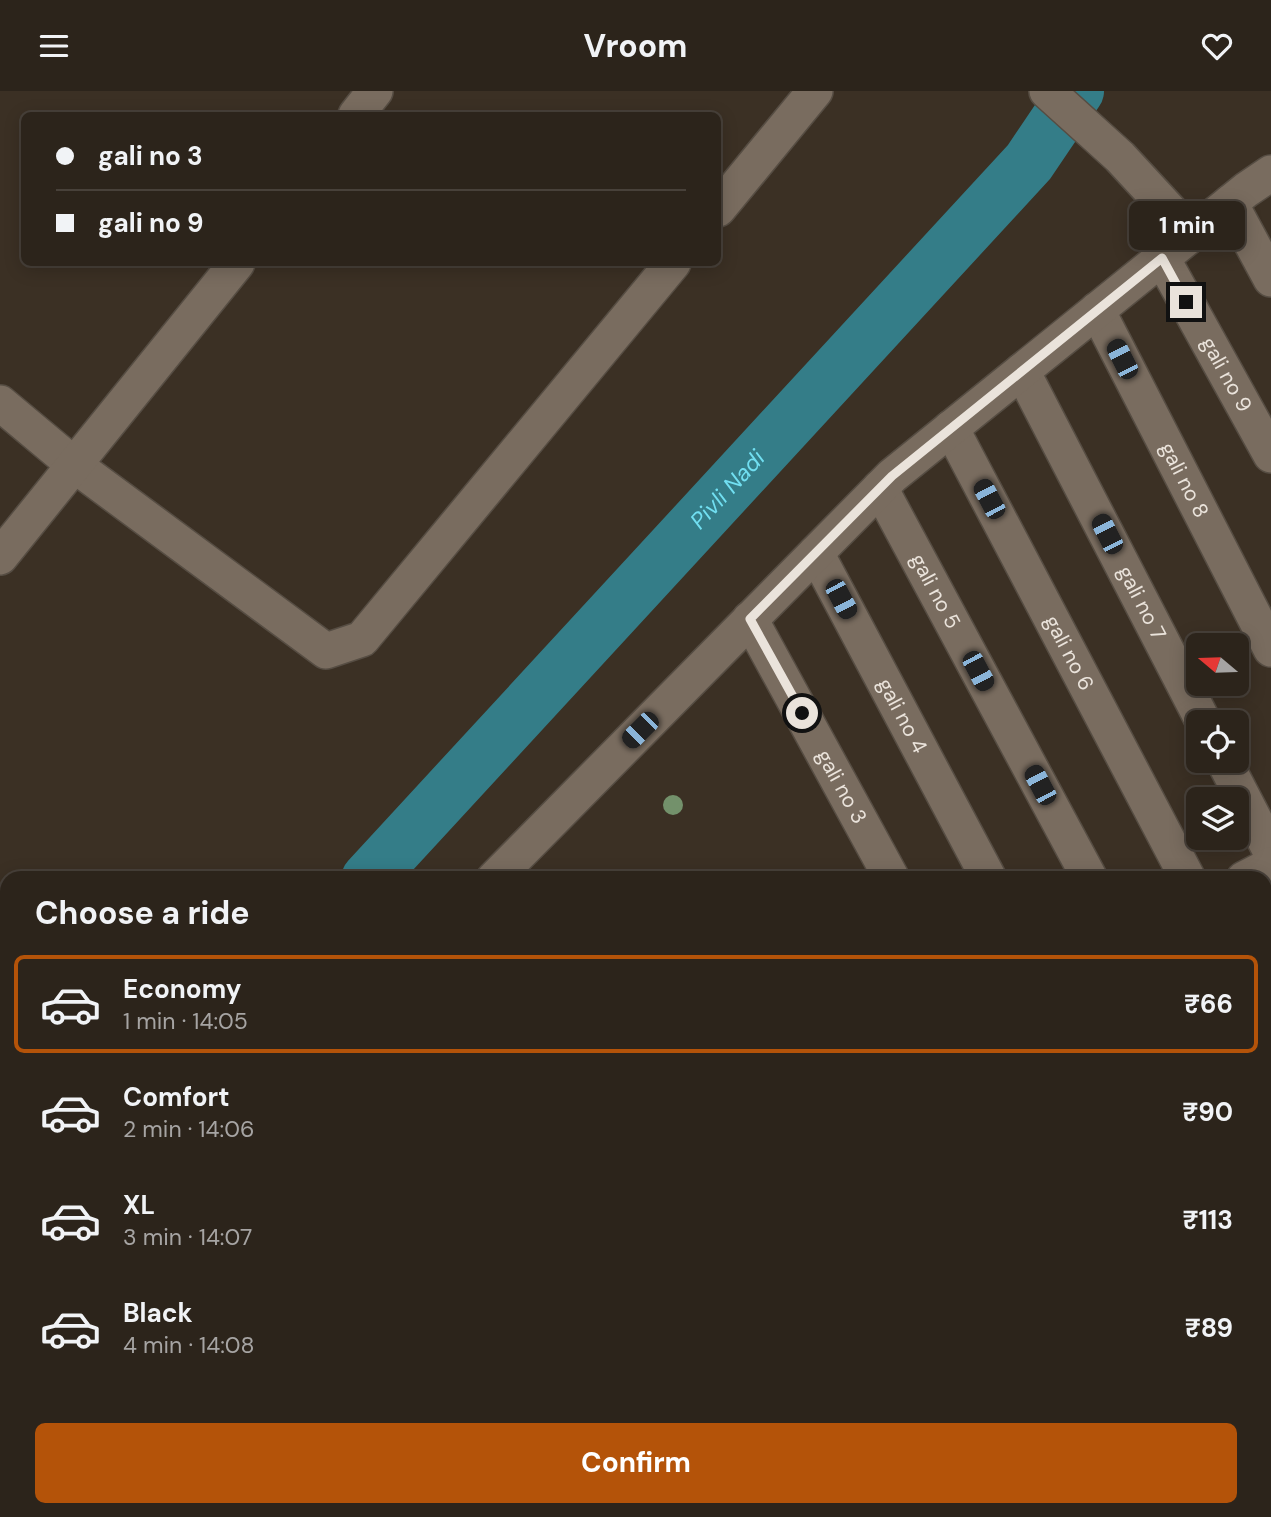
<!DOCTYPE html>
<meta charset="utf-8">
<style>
:root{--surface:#2c241b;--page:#383028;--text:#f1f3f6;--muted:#a6a4a3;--line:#48413a;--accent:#b45309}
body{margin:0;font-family:"DM Sans",sans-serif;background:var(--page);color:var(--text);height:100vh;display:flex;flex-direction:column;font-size:26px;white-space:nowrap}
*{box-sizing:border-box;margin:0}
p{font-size:23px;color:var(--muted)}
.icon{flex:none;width:38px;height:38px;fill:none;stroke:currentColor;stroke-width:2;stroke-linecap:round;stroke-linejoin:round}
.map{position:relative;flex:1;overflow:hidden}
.drawer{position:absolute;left:0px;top:780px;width:1272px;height:646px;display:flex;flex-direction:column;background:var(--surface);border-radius:21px 21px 0 0;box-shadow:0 4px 18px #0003,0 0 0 2px var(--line)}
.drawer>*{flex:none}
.hud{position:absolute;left:21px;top:21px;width:700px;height:154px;border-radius:10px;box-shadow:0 4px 18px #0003,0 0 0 2px var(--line);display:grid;align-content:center;height:154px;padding:0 35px;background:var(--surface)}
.needle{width:46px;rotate:289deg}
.tools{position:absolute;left:1186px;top:542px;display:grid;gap:14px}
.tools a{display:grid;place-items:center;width:63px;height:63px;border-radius:10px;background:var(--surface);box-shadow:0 4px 18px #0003,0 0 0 2px var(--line);font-size:35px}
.end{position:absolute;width:32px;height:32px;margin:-16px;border:9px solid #eae3db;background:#111;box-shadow:0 0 0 4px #111}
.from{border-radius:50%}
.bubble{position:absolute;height:49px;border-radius:10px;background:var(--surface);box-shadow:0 4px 18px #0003,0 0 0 2px var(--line);font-size:23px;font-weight:700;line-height:49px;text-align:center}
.car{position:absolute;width:21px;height:42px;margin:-21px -10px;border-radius:9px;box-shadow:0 0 5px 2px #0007;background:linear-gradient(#222 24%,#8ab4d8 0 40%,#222 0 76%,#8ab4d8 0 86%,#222 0)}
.hud b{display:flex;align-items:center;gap:24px;height:66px;font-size:26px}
.hud b+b{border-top:2px solid var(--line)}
.hud i{width:18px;height:18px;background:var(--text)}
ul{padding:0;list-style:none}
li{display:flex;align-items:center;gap:21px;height:98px;margin:0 14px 10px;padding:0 21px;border:4px solid transparent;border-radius:10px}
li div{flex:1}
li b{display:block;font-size:26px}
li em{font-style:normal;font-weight:700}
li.on{border-color:var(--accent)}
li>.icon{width:63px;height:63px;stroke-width:1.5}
h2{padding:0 35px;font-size:32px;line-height:84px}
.button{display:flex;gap:14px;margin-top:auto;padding:14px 35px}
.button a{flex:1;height:80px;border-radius:10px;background:var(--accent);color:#fff;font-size:28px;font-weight:700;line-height:80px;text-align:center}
header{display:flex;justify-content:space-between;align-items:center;height:91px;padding:0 35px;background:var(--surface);font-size:32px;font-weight:700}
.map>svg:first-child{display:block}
</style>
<header><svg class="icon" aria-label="menu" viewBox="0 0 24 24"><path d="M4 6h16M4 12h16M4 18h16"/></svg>Vroom<svg class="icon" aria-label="heart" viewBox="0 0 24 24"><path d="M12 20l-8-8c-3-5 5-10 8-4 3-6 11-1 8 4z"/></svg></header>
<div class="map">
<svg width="1271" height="1426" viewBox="0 0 1271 1426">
<rect width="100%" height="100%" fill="#3b3024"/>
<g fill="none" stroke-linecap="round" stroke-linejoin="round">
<!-- river -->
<g stroke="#347d88" stroke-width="54">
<path id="s1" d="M 368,788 L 1029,71 L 1077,0"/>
<path d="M 0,1183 L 7,1176"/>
</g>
<!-- minor casing -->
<g stroke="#564d43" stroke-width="38">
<g id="minor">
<path d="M 1047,0 L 1120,66 L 1191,143"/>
<path d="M 356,24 L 375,0"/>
<path d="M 1230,112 L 1271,188"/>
<path d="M 718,118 L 815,0"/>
<path id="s2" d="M 1162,167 L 1271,364"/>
<path id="s3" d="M 1097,219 L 1271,558"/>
<path id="s4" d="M 1022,280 L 1204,632"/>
<path d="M 0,312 L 73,373 L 326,560 L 362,548 L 673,172"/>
<path id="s5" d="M 951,337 L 1188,788"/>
<path id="s6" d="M 880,397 L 1090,788"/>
<path id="s7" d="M 816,462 L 989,788"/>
<path d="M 0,466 L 237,172"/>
<path id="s8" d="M 750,528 L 892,788"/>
<path d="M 1224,670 L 1271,761"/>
<path d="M 494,788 L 892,385 L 1246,99 L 1271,82"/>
<path d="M 1244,788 L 1271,774"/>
<path d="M 0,1284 L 7,1277"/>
<path d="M 1265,1314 L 1271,1311"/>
<path d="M 1265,1415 L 1271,1426"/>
<path d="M 357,1419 L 361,1426"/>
<path d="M 932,1419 L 936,1426"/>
<path d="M 1161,1419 L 1164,1426"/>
<path d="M 62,1426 L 74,1419"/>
<path d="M 590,1426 L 603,1419"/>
<path d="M 1049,1426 L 1062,1419"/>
</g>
</g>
<!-- tertiary casing -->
<g stroke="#564d43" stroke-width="42">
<g id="tertiary">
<path d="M 1265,1067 L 1271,1063"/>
<path d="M 660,1419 L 663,1426"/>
</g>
</g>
<!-- minor -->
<use href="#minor" stroke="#796c5f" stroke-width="35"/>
<!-- tertiary -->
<use href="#tertiary" stroke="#796c5f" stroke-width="38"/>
</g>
<!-- trees -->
<circle fill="#73916b" cx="673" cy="714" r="10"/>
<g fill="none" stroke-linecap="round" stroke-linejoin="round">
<!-- route -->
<path stroke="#eae3db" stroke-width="9" d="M 802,622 L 750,528 L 892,385 L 1162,167 L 1186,211"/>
</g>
<g text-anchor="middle" stroke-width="5" stroke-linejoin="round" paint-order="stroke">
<!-- street labels -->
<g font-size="21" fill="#eae3db" stroke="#1e1914">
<text dy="7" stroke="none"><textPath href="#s2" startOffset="133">gali no 9</textPath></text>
<text dy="7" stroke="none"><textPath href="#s3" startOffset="191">gali no 8</textPath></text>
<text dy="7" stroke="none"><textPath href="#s6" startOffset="117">gali no 5</textPath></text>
<text dy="7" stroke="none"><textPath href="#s4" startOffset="261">gali no 7</textPath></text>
<text dy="7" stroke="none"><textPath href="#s5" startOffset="254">gali no 6</textPath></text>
<text dy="7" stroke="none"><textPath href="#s7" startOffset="184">gali no 4</textPath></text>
<text dy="7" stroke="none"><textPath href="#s8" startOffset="191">gali no 3</textPath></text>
</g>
<!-- water labels -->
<g font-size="23" font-style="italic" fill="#71dff1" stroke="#1e1914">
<text dy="8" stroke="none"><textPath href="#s1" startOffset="530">Pivli Nadi</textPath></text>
</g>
</g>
</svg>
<div class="tools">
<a><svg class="needle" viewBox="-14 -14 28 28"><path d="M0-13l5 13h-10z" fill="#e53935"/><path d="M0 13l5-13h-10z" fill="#a6a4a3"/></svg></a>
<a><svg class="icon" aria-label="locate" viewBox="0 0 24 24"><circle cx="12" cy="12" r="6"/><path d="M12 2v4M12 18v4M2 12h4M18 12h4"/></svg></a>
<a><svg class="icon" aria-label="layers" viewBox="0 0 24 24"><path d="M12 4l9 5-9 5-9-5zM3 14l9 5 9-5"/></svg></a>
</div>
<i class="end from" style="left:802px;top:622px"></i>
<i class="end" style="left:1186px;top:211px"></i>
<div class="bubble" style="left:1129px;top:110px;width:116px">1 min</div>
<i class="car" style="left:1122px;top:268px;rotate:333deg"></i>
<i class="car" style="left:989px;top:408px;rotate:332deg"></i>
<i class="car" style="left:1107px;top:443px;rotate:333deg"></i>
<i class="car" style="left:841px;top:508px;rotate:152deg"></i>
<i class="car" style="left:978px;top:580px;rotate:152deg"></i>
<i class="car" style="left:640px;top:639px;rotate:225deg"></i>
<i class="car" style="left:1040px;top:694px;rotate:332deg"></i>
<div class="hud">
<b><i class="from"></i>gali no 3</b>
<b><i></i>gali no 9</b>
</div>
<section class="drawer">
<h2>Choose a ride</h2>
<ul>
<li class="on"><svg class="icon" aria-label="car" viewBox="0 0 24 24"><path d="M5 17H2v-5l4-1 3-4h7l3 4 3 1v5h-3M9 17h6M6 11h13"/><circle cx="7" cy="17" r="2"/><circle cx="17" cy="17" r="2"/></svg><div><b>Economy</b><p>1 min · 14:05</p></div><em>₹66</em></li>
<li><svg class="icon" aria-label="car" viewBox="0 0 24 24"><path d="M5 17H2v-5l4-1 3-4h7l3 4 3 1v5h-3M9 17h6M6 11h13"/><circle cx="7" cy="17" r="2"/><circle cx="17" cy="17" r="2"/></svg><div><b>Comfort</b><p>2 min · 14:06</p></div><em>₹90</em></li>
<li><svg class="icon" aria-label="car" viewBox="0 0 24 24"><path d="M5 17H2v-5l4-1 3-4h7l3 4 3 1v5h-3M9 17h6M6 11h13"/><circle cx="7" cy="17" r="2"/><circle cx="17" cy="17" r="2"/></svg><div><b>XL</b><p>3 min · 14:07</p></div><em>₹113</em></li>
<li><svg class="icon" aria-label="car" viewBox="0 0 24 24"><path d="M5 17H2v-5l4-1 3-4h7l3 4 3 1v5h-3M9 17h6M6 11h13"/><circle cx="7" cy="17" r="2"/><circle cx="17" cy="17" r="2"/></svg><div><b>Black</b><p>4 min · 14:08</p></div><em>₹89</em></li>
</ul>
<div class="button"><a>Confirm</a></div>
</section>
</div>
